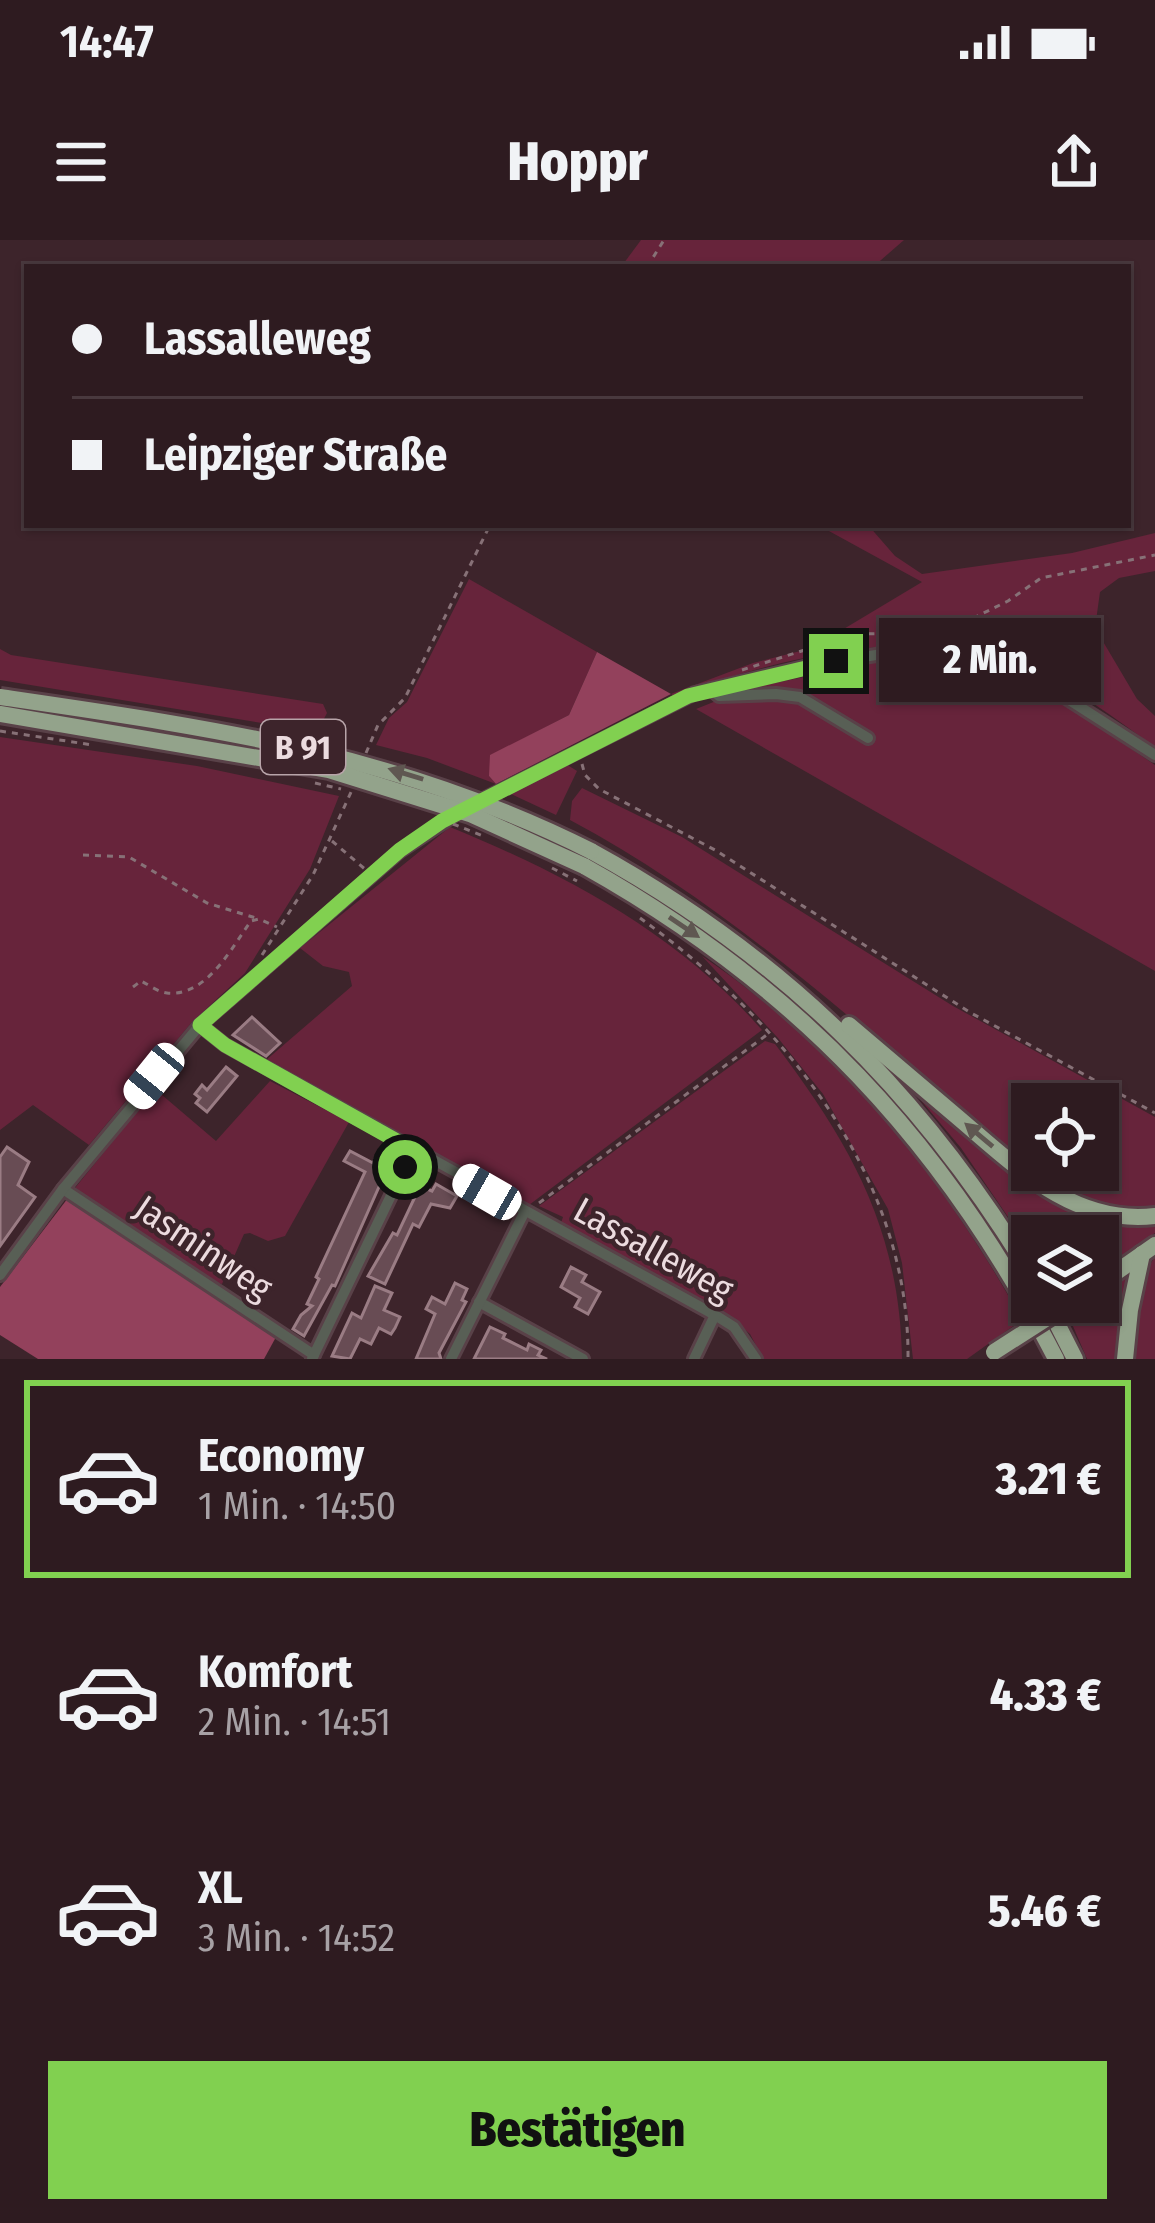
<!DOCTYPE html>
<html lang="de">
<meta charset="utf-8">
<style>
:root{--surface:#2e1b20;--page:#3a282d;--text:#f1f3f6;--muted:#a7a1a5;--line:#49393e;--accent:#81d050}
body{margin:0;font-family:"Fira Sans Condensed",sans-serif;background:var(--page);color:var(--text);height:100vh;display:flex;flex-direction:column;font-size:45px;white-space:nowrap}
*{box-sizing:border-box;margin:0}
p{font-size:39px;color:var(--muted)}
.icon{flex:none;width:66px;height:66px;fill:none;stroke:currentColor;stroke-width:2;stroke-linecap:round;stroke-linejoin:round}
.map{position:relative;height:1119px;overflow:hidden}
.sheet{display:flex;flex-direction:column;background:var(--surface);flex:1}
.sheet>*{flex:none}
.guide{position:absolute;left:24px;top:24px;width:1107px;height:264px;border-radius:0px;box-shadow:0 3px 9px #0004,0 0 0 3px var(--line);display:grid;align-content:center;height:264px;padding:0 48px;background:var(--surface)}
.controls{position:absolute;left:1011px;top:843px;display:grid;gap:24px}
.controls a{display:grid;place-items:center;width:108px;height:108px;border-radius:0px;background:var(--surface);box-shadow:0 3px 9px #0004,0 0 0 3px var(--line);font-size:60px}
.end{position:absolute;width:54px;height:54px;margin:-27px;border:15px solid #81d050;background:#111;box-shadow:0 0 0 6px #111}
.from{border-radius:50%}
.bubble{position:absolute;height:84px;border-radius:0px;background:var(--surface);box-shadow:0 3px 9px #0004,0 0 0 3px var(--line);font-size:39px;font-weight:800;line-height:84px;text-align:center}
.car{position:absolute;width:36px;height:72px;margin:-36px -18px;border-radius:15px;box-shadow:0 0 9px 3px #0007;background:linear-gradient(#fff 24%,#345 0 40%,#fff 0 76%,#345 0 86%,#fff 0)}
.guide b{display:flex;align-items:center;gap:42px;height:114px;font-size:45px}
.guide b+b{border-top:3px solid var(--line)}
.guide i{width:30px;height:30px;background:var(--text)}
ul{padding:21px 0 0;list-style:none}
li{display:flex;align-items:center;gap:36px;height:198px;margin:0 24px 18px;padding:0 24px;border:6px solid transparent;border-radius:0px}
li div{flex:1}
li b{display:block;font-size:45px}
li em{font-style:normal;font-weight:800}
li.active{border-color:var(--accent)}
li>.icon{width:108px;height:108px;stroke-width:1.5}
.action{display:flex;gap:24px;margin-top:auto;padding:24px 48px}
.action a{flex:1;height:138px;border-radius:0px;background:var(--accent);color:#111;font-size:48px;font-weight:800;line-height:138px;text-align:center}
.status{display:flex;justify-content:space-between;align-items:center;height:84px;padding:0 60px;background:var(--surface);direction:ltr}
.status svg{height:33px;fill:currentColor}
header{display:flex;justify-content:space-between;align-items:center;height:156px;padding:0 48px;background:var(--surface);font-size:54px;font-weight:800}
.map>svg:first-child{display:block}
</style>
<div class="status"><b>14:47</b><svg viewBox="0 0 49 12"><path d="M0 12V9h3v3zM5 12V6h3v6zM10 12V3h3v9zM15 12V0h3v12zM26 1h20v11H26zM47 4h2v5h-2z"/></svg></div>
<header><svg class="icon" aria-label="menu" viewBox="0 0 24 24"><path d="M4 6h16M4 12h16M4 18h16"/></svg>Hoppr<svg class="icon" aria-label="share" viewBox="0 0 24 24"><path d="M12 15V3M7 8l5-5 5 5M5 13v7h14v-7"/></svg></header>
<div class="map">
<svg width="1155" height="1119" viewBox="0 0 1155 1119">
<rect width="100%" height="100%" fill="#3d242b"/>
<!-- green -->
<g fill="#67243b">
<path d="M 641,0 L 904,0 L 873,27 L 621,27 Z"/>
<path d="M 818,285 L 868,285 L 895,316 L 922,334 L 1072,313 L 1155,293 L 1155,331 L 1119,338 L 1100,352 L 1095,388 L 1137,459 L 1155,476 L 1155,507 C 1116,479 1075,448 1031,428 C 926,380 778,418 674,456 L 671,454 L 753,423 L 812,408 L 922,342 Z"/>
<path d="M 469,339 L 597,412 L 569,475 L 519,501 L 489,536 L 496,544 L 427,518 L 376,505 L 389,478 L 407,462 Z"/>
<path d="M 0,409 L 11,415 L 323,464 L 327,473 L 317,492 L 0,440 Z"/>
<path d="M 884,420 C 1010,420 1056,458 1155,525 L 1155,731 L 696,469 L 746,449 Z"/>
<path d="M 0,497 L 197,526 L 339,556 L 310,629 L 245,733 L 192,782 L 89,905 L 33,865 L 0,890 Z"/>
<path d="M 566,524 L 577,531 L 556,575 L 511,554 Z"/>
<path d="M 582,548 L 682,597 L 953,766 L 1155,877 L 1155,969 C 1101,970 1077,960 1032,930 L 1098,930 L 1098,864 L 1032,864 L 1032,930 C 881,808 741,671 570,580 L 572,561 Z"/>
<path d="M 450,587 C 565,634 677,693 762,790 L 525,968 L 265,821 L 352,746 L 349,732 L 323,726 L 300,708 Z"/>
<path d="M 702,716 C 839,808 943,936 1022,1080 L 967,1119 L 913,1119 L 902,1023 L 888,969 L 823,854 L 778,798 Z"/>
<path d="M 765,801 L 775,804 C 851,904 900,991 902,1119 L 763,1119 L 750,1094 L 721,1069 L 560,986 L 563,977 L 539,966 Z"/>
<path d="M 270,841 L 349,882 L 285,996 L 268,1001 L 250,993 L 244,994 L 222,1044 L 202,1039 L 75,948 L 155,849 L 216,901 Z"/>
<path d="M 909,846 L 1019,937 L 1155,981 L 1155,993 L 1098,1033 L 1098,996 L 1032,996 L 1032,1012 L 961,908 Z"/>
<path d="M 1155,1016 L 1155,1119 L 1132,1119 L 1142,1039 Z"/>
<path d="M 1130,1033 L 1123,1055 L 1117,1119 L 1087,1119 L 1070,1079 C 1094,1063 1106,1050 1130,1033 Z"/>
</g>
<!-- forest -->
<g fill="#93415c">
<path d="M 597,412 L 671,454 L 496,544 L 489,536 L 490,515 L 569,475 Z"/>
<path d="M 68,958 L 276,1097 L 264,1119 L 38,1119 L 0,1095 L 0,1047 Z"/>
</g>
<!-- building -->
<g fill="#684c54" stroke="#9a7c84" stroke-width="3">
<path d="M 252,777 L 280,803 L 266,816 L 233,795 Z"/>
<path d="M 226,827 L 237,836 L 207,872 L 196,863 L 200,858 L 195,854 L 202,845 L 207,850 Z"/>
<path d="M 7,907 L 29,922 L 18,945 L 35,957 L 0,1006 L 0,917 Z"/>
<path d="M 380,909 L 397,917 L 389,932 L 386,931 L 335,1046 L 332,1045 L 304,1096 L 293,1089 L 301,1075 L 312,1066 L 307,1064 L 319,1039 L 316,1037 L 365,932 L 344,921 L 350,911 L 373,923 Z"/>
<path d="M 411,942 L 432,951 L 436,944 L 457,956 L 450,968 L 431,964 L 419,987 L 413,984 L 385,1044 L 368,1036 L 393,993 L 397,995 L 414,959 L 405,955 Z"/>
<path d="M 571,1027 L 586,1035 L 582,1042 L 600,1052 L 588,1074 L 575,1067 L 580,1058 L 561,1047 Z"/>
<path d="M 455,1043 L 467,1049 L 462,1060 L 466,1062 L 439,1113 L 441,1119 L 416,1119 L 435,1074 L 426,1069 L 432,1057 L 445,1064 Z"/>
<path d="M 375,1046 L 392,1053 L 384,1070 L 400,1077 L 395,1088 L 391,1094 L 379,1088 L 371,1104 L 360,1099 L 350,1119 L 332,1116 L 352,1073 L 361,1078 Z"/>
<path d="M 490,1087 L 505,1094 L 503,1098 L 527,1110 L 529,1104 L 541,1110 L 538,1115 L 547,1119 L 474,1119 Z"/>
</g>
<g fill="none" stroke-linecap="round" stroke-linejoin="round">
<!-- minor casing -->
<g stroke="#594148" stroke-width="16">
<g id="minor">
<path d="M 711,449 L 719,456 L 776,454 L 800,457 L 868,498"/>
<path d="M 476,563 L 695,453 L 808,426 L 882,414 L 954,416 L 1002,427 L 1049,447 L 1155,515"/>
<path d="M 200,785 L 225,805 L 715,1075 L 734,1087 L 756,1119"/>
<path d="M 63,949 L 314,1115"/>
<path d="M 0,1035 L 63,949 L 200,785 L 400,611 L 459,572"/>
<path d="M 479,1062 L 583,1119"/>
<path d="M 312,1119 L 413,910"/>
<path d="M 451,1119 L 524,973"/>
<path d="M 694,1119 L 715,1075"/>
</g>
</g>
<!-- highway casing -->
<g stroke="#594148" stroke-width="22">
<g id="highway">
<path d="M 591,611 C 781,715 920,851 1032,1036"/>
<path d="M 584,626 C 797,745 945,902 1056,1119"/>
<path d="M 849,785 C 884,815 920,845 955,875 C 1013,924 1073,986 1155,976"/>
<path d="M 1098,1045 L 1155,1005"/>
<path d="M 1046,1062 L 1075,1119"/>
<path d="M 1125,1119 L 1130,1070 L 1142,1014"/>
</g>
</g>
<!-- path -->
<g stroke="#877177" stroke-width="3" stroke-dasharray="6 6" stroke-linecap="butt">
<path d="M 647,27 L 664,0"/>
<path d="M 742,430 L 855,394 L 943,393 L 1008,361 L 1041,338 L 1155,315"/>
<path d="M 366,513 L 378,485 L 405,458 L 490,285"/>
<path d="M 582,524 L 585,535 L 599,549 L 715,610 L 971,773 L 1155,873"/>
<path d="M 332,601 L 366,630"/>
<path d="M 83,615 L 129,617 L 207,663 L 259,679"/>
<path d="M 640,678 C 782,780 910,936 908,1119"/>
<path d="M 262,715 L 313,635 L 352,550"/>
<path d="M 133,747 L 141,741 C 149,745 158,752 167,753 C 207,757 232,707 251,681 L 259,679 L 277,687"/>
<path d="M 539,963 L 768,794"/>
</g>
<!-- minor -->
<use href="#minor" stroke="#585f55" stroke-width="10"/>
<!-- highway -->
<use href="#highway" stroke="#93a38b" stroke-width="16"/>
<!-- highway-bridge casing -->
<g stroke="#594148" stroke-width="22" stroke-linecap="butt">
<g id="highway-bridge">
<path d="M 0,457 C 212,488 396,513 591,611"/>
<path d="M 0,474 L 329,530 L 470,574 L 584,626"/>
<path d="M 994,1112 L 1072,1062"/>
</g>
</g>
<!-- path-bridge -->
<g stroke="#877177" stroke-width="3" stroke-dasharray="6 6" stroke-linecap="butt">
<path d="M 0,491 L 93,505"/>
<path d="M 315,543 L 341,549"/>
<path d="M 453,584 L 483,596"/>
<path d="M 552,628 L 577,641"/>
</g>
<!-- highway-bridge -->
<use href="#highway-bridge" stroke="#93a38b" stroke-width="16"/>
</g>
<!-- one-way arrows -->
<defs><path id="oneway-solid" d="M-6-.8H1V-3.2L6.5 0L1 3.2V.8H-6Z" transform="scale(3)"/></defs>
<g fill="#5f5751">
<use href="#oneway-solid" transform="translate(406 534) rotate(-163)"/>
<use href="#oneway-solid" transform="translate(684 687) rotate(34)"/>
<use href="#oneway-solid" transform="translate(979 895) rotate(-140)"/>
</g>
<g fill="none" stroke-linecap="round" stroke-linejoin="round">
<!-- route -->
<path stroke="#81d050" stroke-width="15" d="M 405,927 L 413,910 L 225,805 L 200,785 L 400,610 L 442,581 L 688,456 L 836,421"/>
</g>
<g text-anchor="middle" stroke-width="9" stroke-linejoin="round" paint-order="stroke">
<!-- shield labels -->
<rect fill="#3d242b" stroke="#b8a4a9" stroke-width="3" x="261" y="480" width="84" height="54" rx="9"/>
<g font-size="33" font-weight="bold" fill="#ecdbdf">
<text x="303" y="519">B 91</text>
</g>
<!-- street labels -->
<g font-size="36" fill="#ecdbdf" stroke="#3d242b">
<text transform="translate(204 1007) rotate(34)" y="13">Jasminweg</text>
<text transform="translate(654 1009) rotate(29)" y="13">Lassalleweg</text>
</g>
</g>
</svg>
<div class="controls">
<a><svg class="icon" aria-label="locate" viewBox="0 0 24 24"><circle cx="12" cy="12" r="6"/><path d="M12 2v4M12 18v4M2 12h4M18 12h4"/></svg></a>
<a><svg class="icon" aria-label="layers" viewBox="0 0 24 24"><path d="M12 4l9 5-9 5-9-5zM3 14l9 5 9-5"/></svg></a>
</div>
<i class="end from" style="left:405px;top:927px"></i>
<i class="end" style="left:836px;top:421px"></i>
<div class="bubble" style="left:879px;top:378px;width:222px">2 Min.</div>
<i class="car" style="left:154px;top:836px;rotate:219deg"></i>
<i class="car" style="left:487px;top:952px;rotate:300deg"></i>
<div class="guide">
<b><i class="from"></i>Lassalleweg</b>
<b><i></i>Leipziger Straße</b>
</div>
</div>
<section class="sheet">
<ul>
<li class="active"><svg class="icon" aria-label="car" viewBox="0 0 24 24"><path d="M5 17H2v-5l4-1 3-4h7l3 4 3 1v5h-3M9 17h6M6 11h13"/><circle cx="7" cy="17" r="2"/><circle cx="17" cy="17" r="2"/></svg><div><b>Economy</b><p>1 Min. · 14:50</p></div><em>3.21 €</em></li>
<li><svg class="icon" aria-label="car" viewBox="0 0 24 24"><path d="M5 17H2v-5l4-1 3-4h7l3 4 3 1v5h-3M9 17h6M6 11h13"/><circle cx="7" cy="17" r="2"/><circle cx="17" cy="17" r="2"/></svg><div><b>Komfort</b><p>2 Min. · 14:51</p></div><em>4.33 €</em></li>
<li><svg class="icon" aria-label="car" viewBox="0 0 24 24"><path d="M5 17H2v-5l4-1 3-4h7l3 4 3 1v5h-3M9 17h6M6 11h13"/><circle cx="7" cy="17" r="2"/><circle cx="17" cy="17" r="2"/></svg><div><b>XL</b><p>3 Min. · 14:52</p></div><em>5.46 €</em></li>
</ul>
<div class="action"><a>Bestätigen</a></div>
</section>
